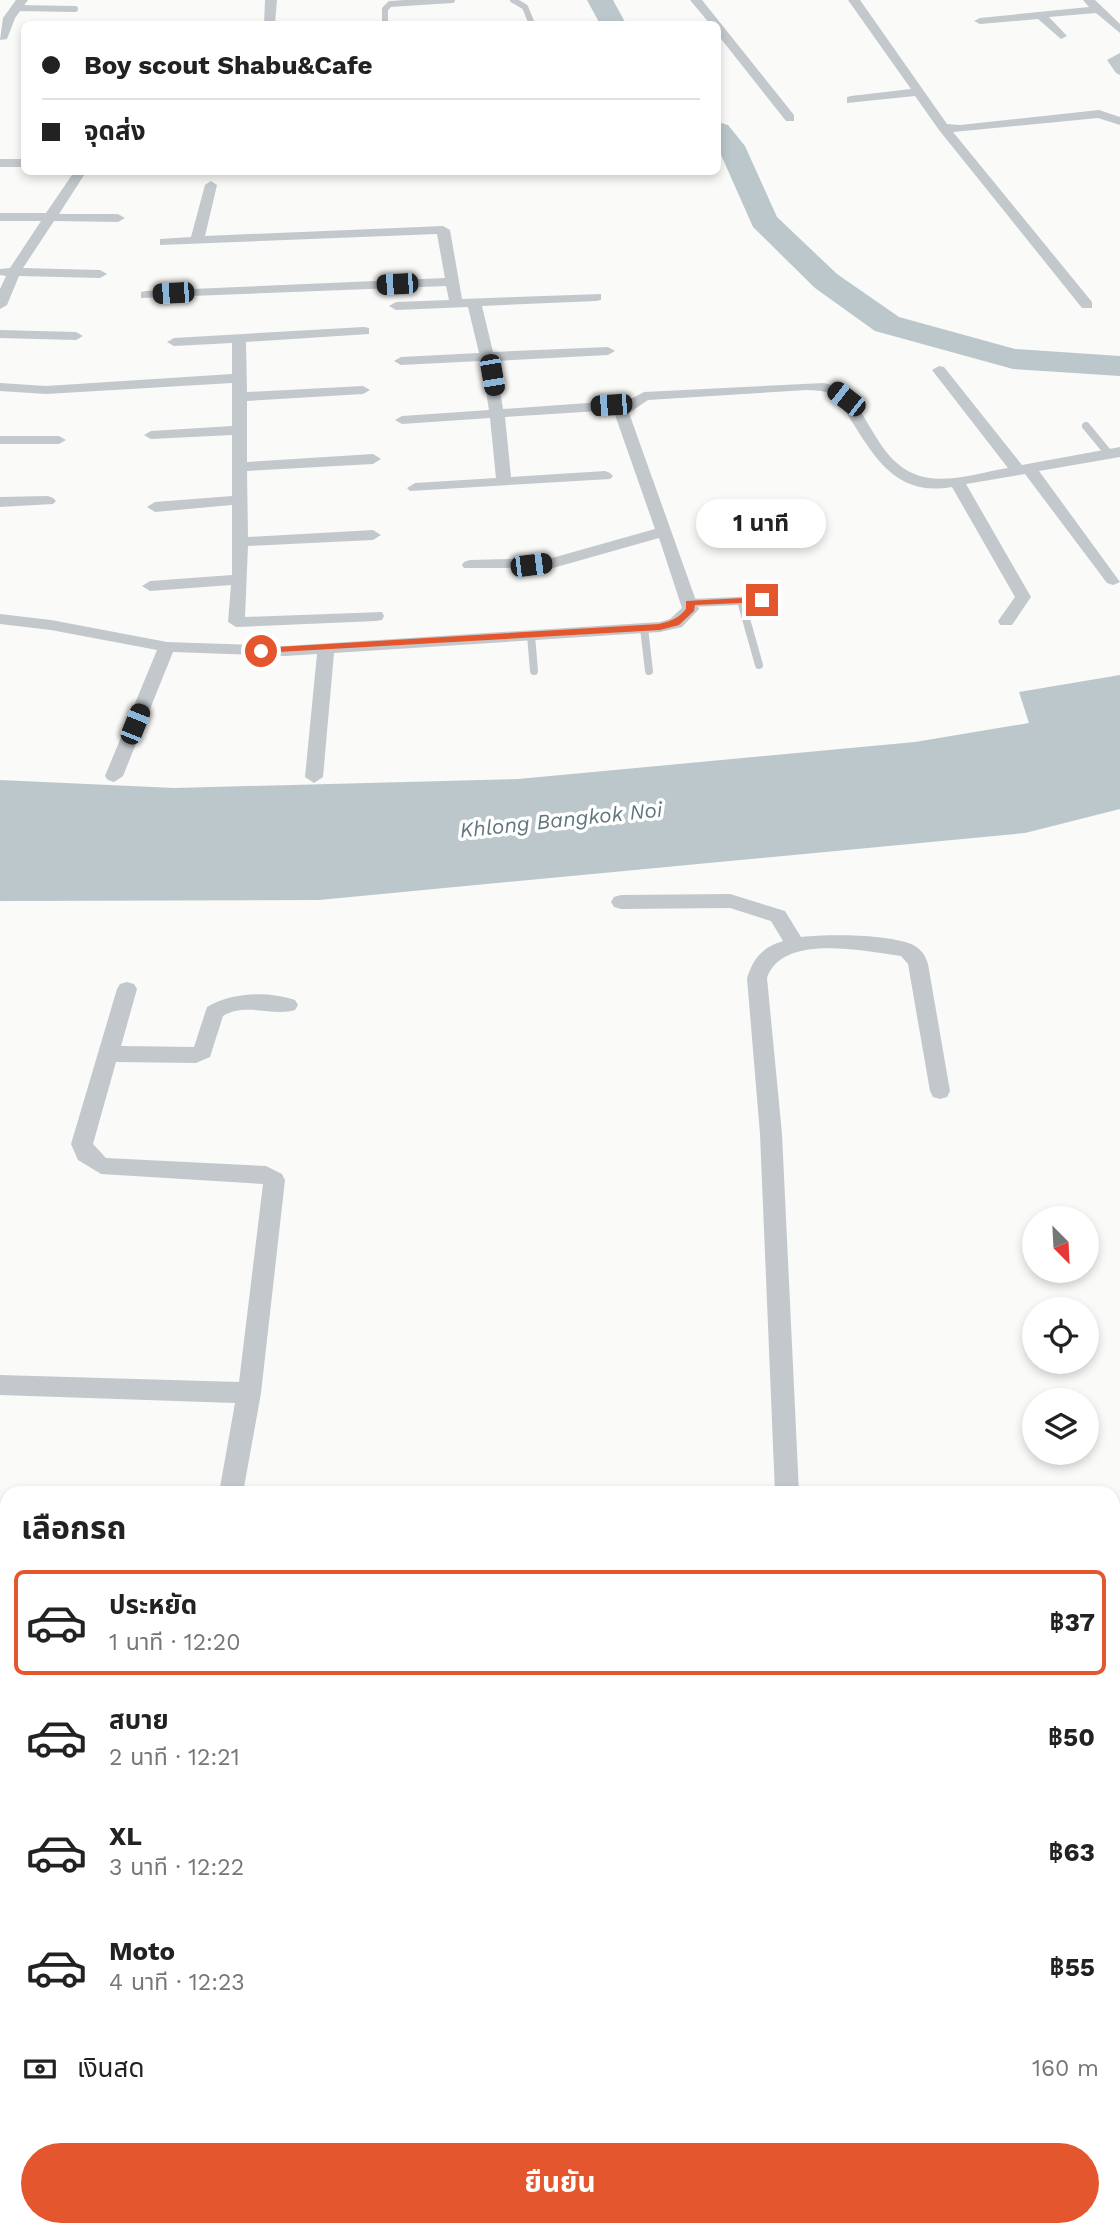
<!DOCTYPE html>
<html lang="th">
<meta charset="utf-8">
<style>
:root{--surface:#fff;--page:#f6f6f6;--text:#222;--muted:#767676;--line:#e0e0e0;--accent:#e4572e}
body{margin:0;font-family:"Work Sans","Noto Sans Thai",sans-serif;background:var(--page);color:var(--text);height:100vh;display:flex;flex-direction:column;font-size:26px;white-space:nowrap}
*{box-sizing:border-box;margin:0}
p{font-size:23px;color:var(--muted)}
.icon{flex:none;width:38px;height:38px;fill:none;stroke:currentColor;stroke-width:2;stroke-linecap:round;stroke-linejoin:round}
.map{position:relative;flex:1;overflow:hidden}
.drawer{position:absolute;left:0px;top:1486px;width:1120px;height:751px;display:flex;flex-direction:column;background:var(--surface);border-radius:21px 21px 0 0;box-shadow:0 4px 10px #0003}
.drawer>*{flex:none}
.hud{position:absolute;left:21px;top:21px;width:700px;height:154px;border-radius:10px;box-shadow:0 4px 10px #0003;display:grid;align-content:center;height:154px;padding:0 21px;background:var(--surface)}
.needle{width:46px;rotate:156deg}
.tools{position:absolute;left:1022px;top:1206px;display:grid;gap:14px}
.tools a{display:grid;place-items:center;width:77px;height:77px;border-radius:50%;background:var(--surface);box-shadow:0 4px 10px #0003;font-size:35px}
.end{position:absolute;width:32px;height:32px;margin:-16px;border:9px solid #e4572e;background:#fff;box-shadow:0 0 0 4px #fff}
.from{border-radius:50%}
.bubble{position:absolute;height:49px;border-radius:24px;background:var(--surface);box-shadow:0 4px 10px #0003;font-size:23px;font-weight:700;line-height:49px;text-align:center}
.car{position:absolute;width:21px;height:42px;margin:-21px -10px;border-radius:9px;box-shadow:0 0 5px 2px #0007;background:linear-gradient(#222 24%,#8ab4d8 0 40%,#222 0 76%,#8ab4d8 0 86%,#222 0)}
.hud b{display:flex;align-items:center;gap:24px;height:66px;font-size:26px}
.hud b+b{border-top:2px solid var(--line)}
.hud i{width:18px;height:18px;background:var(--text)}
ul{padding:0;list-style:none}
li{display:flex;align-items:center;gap:21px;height:105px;margin:0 14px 10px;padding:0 7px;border:4px solid transparent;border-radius:10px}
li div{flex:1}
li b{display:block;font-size:26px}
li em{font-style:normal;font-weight:700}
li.on{border-color:var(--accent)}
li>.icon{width:63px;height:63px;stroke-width:1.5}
h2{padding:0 21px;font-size:32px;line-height:84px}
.pay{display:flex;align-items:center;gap:18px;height:77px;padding:0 21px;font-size:26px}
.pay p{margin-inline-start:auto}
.cta{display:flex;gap:14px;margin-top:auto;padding:14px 21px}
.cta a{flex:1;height:80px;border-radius:42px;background:var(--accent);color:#fff;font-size:28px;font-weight:700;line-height:80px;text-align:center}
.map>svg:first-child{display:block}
</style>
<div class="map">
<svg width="1120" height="2236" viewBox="0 0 1120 2236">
<rect width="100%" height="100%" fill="#fafaf8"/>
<!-- water -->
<path fill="#bbc7cb" d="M 1120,675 L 1120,809 L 1025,833 L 319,900 L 0,901 L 0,780 L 174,788 L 518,779 L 915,742 L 1029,723 L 1019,692 Z"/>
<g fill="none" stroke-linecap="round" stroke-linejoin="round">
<!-- river -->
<g fill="#bbc7cb" fill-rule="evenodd">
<path d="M 587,0 L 613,0 L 626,24 L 600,24 Z"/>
<path d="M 718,122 L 728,125 L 745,146 L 777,217 L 837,274 L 899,317 L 1015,349 L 1120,356 L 1120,376 L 1013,369 L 875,331 L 815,288 L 753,227 L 718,148 Z"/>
</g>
<!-- service-far1 -->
<g stroke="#c3c8cc" stroke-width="6">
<path d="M 513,0 L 525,7 L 532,24"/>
<path d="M 17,8 L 75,9"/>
<path d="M 385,24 L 385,9 L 390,4 L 452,0"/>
</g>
<!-- service -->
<g stroke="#c3c8cc" stroke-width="8">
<path d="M 1086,426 L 1109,454"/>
<path d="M 741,601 L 759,665"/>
<path d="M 689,603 L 762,600"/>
<path d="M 644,628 L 649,671"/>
<path d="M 531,635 L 534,671"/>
</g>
<!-- minor -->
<g fill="#c3c8cc" fill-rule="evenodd">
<path d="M 16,0 L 28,0 L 15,18 L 7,39 L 0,40 L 3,18 Z"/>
<path d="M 265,0 L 277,0 L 275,24 L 264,24 Z"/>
<path d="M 690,0 L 702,0 L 794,115 L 794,121 L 786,121 L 718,35 L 718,24 L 710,24 Z"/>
<path d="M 848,0 L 860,0 L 947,124 L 960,125 L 1099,110 L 1120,117 L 1120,125 L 1098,118 L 953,132 L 1092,302 L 1092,308 L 1082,308 L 939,130 L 915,96 L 847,103 L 847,97 L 851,96 L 911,89 Z"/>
<path d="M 1083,0 L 1095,0 L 1120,24 L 1120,33 L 1096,13 L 1049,17 L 1067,36 L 1061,39 L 1038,19 L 980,24 L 974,21 L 980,18 L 1089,7 Z"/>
<path d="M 1120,53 L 1120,75 L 1116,73 L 1107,60 Z"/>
<rect x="0" y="159" width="24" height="8"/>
<path d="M 74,172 L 86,172 L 59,214 L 118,214 L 125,218 L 118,222 L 54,221 L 23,268 L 100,270 L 107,274 L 100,278 L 19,276 L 7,305 L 0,309 L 0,289 L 6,276 L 0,275 L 0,269 L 10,268 L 41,221 L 0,221 L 0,213 L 46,213 Z"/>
<path d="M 211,181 L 217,185 L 205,236 L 443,226 L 450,230 L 462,299 L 601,294 L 601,300 L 596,301 L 482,306 L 493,352 L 608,347 L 615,351 L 608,355 L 495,361 L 503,409 L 629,400 L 644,392 L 824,383 L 839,387 L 849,394 C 862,411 871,431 884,449 C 918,495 961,476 1008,468 L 932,370 L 939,366 L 944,367 L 1022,465 L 1120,447 L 1120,457 L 1039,471 L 1120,582 L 1113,585 L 1107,583 L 1025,474 L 966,484 L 1031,597 L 1012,625 L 1000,625 L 998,621 L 1015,597 L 952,487 C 896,497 875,458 849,417 C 844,408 838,397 828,393 C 822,390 814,391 807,390 L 648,400 L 629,413 L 699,609 L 682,627 L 660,632 L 334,653 L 323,777 L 314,783 L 305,777 L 317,654 L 285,656 L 173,652 L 123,776 L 114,782 L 108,780 L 105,776 L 157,650 L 51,630 L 0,624 L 0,614 L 51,620 L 167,642 L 285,646 L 660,622 L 670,619 L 682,608 L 659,538 L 553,568 L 464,568 L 462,565 L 464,562 L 470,560 L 552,558 L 655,529 L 614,412 L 615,410 L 505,417 L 511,477 L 605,471 L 610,473 L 613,476 L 610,479 L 410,491 L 407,488 L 415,483 L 496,478 L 490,418 L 402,424 L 395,420 L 402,416 L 489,410 L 481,361 L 401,365 L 394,361 L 401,357 L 479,353 L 468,307 L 396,310 L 389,306 L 396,302 L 449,300 L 446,286 L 141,298 L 141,292 L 146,291 L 445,278 L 437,234 L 160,245 L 160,239 L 191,237 L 205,185 Z"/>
<path d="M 364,327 L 369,328 L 369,334 L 246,342 L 247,392 L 363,386 L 370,390 L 363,394 L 247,401 L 247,462 L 373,454 L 381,459 L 373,464 L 247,471 L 248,537 L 373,530 L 381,535 L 373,540 L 248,546 L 245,617 L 382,612 L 384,616 L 382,620 L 376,621 L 236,627 L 228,622 L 231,585 L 150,591 L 142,586 L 150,581 L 232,575 L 232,505 L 155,512 L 147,507 L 155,502 L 232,496 L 232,435 L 151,439 L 144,435 L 151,431 L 232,426 L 232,383 L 46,394 L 0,391 L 0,383 L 46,386 L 232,374 L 232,343 L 174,346 L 167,342 L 174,338 Z"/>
<path d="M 0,330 L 76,332 L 83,336 L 76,340 L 0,338 Z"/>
<path d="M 0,436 L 59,436 L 66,440 L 59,444 L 0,444 Z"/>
<path d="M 48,496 L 53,498 L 56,501 L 53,504 L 0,507 L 0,497 Z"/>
<path d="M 730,894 L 785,911 L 801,937 C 829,934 885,934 911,944 C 920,948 925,954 928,964 L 950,1091 L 947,1097 L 940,1099 L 933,1097 L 930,1091 L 908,964 L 901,956 C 864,951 782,933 767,978 L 782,1134 L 799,1493 L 775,1493 L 760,1134 L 747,978 C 754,957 762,948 783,941 L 771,921 L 730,908 L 621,909 L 614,907 L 611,902 L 614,897 L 621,895 Z"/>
<path d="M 127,982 L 134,984 L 137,989 L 121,1046 L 194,1047 L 207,1007 C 232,992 268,991 295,1000 L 298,1005 L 295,1010 C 272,1017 246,1002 223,1016 L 210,1057 L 196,1063 L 116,1062 L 93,1144 L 106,1158 L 266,1166 L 282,1174 L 285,1180 L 261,1393 L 243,1493 L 219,1493 L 235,1403 L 0,1395 L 0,1375 L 239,1382 L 263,1184 L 101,1174 L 78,1160 L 71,1144 L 117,989 L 120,984 Z"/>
<path d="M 74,2230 L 104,2230 L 103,2236 L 73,2236 Z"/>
<rect x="797" y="2230" width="30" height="6"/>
</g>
</g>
<!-- route -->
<path fill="#e4572e" d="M 762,597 L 766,598 L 766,602 L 695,605 L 694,611 L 679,625 L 660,630 L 261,653 L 257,651 L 261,648 L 659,624 C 671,621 679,618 686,609 L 686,601 Z"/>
<g text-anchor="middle" stroke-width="7" stroke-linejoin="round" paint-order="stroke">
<!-- water labels -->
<g font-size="21" font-style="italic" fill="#60757c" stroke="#fff">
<text transform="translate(561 820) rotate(-6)" y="7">Khlong Bangkok Noi</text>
</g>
</g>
</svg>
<div class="tools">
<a><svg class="needle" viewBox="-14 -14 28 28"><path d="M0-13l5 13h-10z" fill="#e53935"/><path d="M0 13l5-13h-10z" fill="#767676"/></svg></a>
<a><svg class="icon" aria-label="locate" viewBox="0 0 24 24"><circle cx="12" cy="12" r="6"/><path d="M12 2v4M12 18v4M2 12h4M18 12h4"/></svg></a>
<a><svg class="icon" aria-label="layers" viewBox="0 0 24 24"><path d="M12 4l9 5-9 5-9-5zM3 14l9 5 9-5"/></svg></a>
</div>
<i class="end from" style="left:261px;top:651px"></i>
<i class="end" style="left:762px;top:600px"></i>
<div class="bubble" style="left:696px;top:499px;width:130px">1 นาที</div>
<i class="car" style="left:397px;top:284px;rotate:267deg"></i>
<i class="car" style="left:173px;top:293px;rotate:267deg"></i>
<i class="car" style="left:492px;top:375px;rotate:170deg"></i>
<i class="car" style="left:846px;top:399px;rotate:308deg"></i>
<i class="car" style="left:611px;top:405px;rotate:266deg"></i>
<i class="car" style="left:531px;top:565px;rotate:83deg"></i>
<i class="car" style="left:135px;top:724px;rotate:22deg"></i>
<div class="hud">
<b><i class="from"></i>Boy scout Shabu&amp;Cafe</b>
<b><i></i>จุดส่ง</b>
</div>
<section class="drawer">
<h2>เลือกรถ</h2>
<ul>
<li class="on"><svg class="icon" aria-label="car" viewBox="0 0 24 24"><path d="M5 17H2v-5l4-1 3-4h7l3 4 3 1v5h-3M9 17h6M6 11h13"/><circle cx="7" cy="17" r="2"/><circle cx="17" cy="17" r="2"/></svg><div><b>ประหยัด</b><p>1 นาที · 12:20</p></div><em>฿37</em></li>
<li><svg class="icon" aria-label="car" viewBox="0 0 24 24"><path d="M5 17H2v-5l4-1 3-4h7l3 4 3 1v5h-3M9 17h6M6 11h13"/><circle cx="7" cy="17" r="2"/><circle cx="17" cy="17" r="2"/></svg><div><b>สบาย</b><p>2 นาที · 12:21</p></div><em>฿50</em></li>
<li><svg class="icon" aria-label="car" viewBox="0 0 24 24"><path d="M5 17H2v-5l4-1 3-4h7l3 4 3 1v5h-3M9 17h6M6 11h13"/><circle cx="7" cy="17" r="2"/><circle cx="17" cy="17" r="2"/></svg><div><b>XL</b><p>3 นาที · 12:22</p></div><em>฿63</em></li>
<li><svg class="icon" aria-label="car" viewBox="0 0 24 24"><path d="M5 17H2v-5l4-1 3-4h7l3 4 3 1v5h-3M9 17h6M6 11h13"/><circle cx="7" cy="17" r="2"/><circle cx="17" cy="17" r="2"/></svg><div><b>Moto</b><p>4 นาที · 12:23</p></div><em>฿55</em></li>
</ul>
<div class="pay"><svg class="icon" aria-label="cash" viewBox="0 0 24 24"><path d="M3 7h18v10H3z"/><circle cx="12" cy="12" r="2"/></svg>เงินสด<p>160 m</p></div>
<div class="cta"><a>ยืนยัน</a></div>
</section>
</div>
